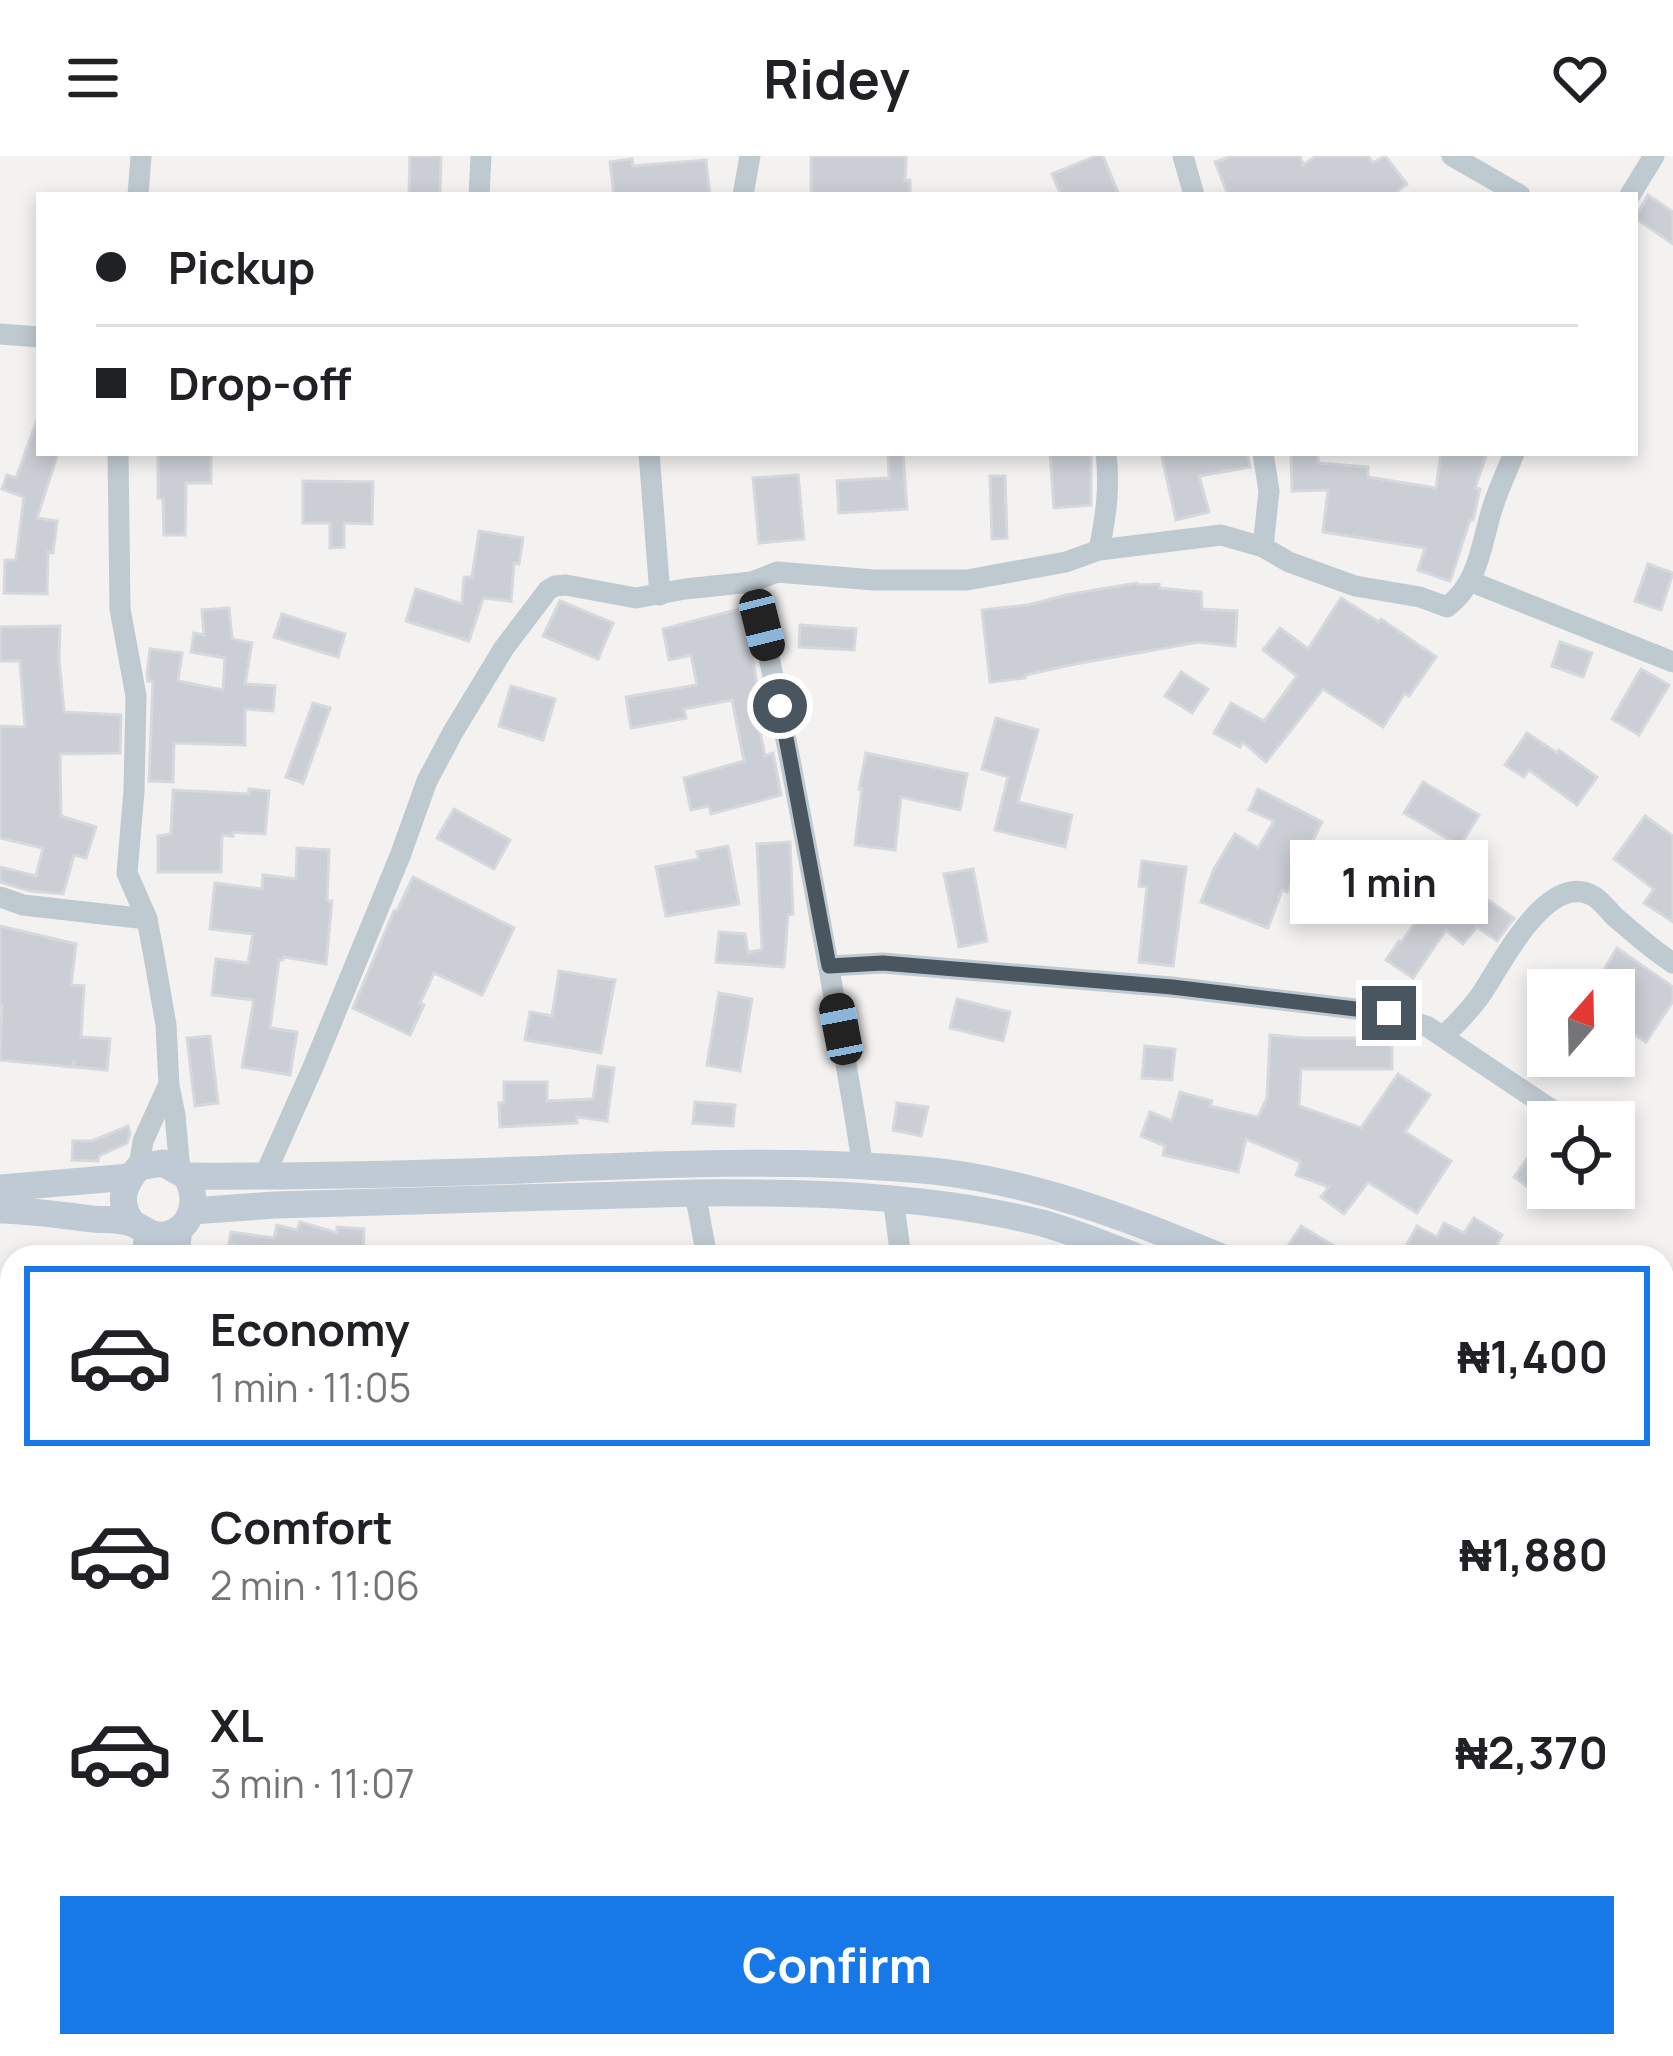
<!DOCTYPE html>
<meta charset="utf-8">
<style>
:root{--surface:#fff;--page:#f2f2f2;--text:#202124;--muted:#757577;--line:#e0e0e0;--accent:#1779e7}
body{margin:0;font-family:Manrope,sans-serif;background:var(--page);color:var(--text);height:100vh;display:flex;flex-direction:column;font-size:45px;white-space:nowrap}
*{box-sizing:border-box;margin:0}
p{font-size:39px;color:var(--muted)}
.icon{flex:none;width:66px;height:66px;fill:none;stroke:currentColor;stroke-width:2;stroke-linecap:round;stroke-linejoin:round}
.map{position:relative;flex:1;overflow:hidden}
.side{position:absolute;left:0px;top:1089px;width:1674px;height:813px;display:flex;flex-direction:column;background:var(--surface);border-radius:36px 36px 0 0;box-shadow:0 6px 18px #0003}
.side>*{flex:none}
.banner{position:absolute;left:36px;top:36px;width:1602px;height:264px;border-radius:0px;box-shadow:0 6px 18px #0003;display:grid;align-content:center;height:264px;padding:0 60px;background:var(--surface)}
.needle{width:78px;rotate:20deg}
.buttons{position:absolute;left:1527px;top:813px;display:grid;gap:24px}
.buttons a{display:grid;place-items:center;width:108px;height:108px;border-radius:0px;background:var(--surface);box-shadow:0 6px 18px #0003;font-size:60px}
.end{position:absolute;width:54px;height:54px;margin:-27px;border:15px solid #49555f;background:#fff;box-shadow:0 0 0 6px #fff}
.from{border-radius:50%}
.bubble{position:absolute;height:84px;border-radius:0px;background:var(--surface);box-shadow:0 6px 18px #0003;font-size:39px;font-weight:700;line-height:84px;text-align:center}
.car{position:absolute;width:36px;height:72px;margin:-36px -18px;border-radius:15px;box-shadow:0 0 9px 3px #0007;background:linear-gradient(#222 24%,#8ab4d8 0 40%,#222 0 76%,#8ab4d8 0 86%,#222 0)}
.banner b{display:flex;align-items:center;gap:42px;height:114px;font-size:45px}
.banner b+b{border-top:3px solid var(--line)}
.banner i{width:30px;height:30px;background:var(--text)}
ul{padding:21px 0 0;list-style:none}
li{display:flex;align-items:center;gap:36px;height:180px;margin:0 24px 18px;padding:0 36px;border:6px solid transparent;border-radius:0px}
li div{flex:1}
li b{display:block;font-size:45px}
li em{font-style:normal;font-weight:700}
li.on{border-color:var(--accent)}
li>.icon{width:108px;height:108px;stroke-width:1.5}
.button{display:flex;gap:24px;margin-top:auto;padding:24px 60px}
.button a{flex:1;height:138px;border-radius:0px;background:var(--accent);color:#fff;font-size:48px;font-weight:700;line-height:138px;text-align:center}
header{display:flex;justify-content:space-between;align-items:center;height:156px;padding:0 60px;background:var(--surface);font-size:54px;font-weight:700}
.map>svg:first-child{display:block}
</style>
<header><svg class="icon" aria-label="menu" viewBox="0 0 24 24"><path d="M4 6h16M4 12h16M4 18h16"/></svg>Ridey<svg class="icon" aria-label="heart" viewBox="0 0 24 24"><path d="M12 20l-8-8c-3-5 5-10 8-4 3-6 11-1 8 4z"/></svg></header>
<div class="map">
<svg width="1673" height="1900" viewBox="0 0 1673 1900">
<rect width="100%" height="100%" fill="#f4f1f1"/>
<!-- building -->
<g fill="#cbced4" stroke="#d5d8dd" stroke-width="3">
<path d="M 410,0 L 441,0 L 440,39 L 409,39 Z"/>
<path d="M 811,0 L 906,0 L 905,24 L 910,24 L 910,39 L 811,39 Z"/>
<path d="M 1096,0 L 1103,0 L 1119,39 L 1061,39 L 1052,18 Z"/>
<path d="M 1233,0 L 1300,0 L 1303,9 L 1316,0 L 1368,0 L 1373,7 L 1385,0 L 1407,28 L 1393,39 L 1228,39 L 1215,6 Z"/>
<path d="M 632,3 L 633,10 L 706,4 L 710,39 L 614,39 L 610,6 Z"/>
<path d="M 1648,39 L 1673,56 L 1673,88 L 1635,62 Z"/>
<path d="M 37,264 L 39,297 L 58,297 L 37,362 L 57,365 L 53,397 L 48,396 L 47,438 L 4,437 L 5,404 L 16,404 L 24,341 L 2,333 L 7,319 L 16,322 Z"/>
<path d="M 158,297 L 211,297 L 211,327 L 186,327 L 185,379 L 164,379 L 163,343 L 158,342 Z"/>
<path d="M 888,297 L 903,297 L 907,353 L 839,357 L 837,325 L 889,322 Z"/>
<path d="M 1050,297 L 1091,297 L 1091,349 L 1054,352 Z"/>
<path d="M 1161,297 L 1247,297 L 1250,311 L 1199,320 L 1209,356 L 1176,364 Z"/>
<path d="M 1291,297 L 1318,297 L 1318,307 L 1368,311 L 1368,321 L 1436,332 L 1441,297 L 1487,297 L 1475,332 L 1480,333 L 1473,364 L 1470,364 L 1450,425 L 1418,414 L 1425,392 L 1323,376 L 1328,334 L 1292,335 Z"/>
<path d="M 798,319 L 804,383 L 759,387 L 753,322 Z"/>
<path d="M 990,320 L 1005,320 L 1007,382 L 992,383 Z"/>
<path d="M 303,325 L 373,326 L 372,368 L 344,367 L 344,391 L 330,392 L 330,367 L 303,367 Z"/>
<path d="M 479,375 L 523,382 L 519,408 L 514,407 L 511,445 L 483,442 L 469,485 L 406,465 L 416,433 L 462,448 L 464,421 L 472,421 Z"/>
<path d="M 1648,408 L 1673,417 L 1661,454 L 1635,445 Z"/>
<path d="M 1137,427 L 1138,429 L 1159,428 L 1159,432 L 1201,436 L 1202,453 L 1237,455 L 1235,490 L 1199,486 L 1075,508 L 1025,519 L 1025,522 L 990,526 L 982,454 L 1028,449 L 1066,439 Z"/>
<path d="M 1341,442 L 1379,466 L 1381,463 L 1436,501 L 1409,540 L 1405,537 L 1383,571 L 1323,533 L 1266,606 L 1243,586 L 1240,591 L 1214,577 L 1231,547 L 1264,565 L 1297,520 L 1263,494 L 1280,472 L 1308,493 Z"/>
<path d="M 560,445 L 613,467 L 598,503 L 543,480 Z"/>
<path d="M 229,452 L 232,483 L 252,487 L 245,528 L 275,530 L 273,555 L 245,553 L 245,589 L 174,587 L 173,626 L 149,625 L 153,525 L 148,525 L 147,518 L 150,493 L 182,497 L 178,525 L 223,534 L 225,502 L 191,496 L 194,477 L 204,479 L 202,454 Z"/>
<path d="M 743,452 L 759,539 L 753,540 L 765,600 L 773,597 L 781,639 L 711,658 L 709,650 L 691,654 L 684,622 L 744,605 L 732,544 L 684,553 L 686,562 L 631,572 L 626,541 L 697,529 L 691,499 L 669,504 L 663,473 Z"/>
<path d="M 282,458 L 345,478 L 338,501 L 274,481 Z"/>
<path d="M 800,469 L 856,473 L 854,494 L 799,491 Z"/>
<path d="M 60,470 L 59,504 L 64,556 L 121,559 L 120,597 L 60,598 L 61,660 L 96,671 L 86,702 L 74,699 L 63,738 L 30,735 L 0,726 L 0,711 L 36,720 L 43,692 L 0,682 L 0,570 L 25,571 L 20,505 L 0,505 L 0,471 Z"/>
<path d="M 1560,486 L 1592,497 L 1583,521 L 1552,510 Z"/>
<path d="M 1641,513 L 1669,529 L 1639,579 L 1612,563 Z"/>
<path d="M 1181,516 L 1208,533 L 1192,557 L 1165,540 Z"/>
<path d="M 511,530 L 555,543 L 543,584 L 499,570 Z"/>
<path d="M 313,547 L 330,552 L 303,627 L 286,621 Z"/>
<path d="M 996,562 L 1038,574 L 1018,646 L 1072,659 L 1065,691 L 995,674 L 1008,621 L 982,613 Z"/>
<path d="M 1527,577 L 1557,597 L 1559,594 L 1597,621 L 1577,649 L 1529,614 L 1524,621 L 1505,609 Z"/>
<path d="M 866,597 L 967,618 L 960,654 L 901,641 L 895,694 L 855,689 L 862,633 L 859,633 Z"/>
<path d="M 1423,626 L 1479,659 L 1460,690 L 1404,657 Z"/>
<path d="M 249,633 L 269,635 L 265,678 L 233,676 L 233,680 L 222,679 L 221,716 L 158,716 L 158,680 L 171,678 L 173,634 L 249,638 Z"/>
<path d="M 1258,633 L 1322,666 L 1304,702 L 1306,703 L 1287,736 L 1282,734 L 1268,772 L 1201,746 L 1214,713 L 1235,678 L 1258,692 L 1274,665 L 1249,654 Z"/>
<path d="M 454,653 L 510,684 L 494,713 L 437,682 Z"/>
<path d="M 1645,660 L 1673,680 L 1673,766 L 1644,747 L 1654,733 L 1614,703 Z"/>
<path d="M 790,686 L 793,758 L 788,759 L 784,811 L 716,806 L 719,776 L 745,778 L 748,796 L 762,794 L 757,688 Z"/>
<path d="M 728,690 L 739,748 L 666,760 L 656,711 L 699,703 L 697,696 Z"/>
<path d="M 297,692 L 329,694 L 327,745 L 332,745 L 326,808 L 284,801 L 283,804 L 279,804 L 270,872 L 297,876 L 290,919 L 242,911 L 254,844 L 212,839 L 216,803 L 248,807 L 253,778 L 210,773 L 215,727 L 262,733 L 263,719 L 296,723 Z"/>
<path d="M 1352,703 L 1386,719 L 1378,737 L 1343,722 Z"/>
<path d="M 1142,705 L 1186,711 L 1173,810 L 1139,806 L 1147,731 L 1139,730 Z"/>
<path d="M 973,713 L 987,785 L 959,791 L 944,718 Z"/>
<path d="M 1446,715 L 1514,762 L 1497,785 L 1477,771 L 1463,788 L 1446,774 L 1413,822 L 1386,804 L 1399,785 L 1401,787 L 1433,741 L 1430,739 Z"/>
<path d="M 413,721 L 514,772 L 482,839 L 434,817 L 420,847 L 424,849 L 410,879 L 353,852 L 394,755 L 397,755 Z"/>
<path d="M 0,770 L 76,788 L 71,829 L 84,830 L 81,881 L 110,883 L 107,914 L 74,911 L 74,905 L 72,911 L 0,904 L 2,850 L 0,850 Z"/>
<path d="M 1617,792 L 1673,831 L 1673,845 L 1646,886 L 1614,865 L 1614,834 L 1592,834 Z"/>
<path d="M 559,815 L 615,824 L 601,897 L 525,884 L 530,856 L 552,860 Z"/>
<path d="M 719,837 L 752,843 L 740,915 L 707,909 Z"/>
<path d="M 957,843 L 1010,856 L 1003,885 L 950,872 Z"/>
<path d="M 1270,879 L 1303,882 L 1392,882 L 1392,913 L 1301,913 L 1299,950 L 1361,972 L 1398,918 L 1430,939 L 1405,976 L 1451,1005 L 1417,1057 L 1368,1026 L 1344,1058 L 1321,1041 L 1329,1031 L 1296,1019 L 1301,1006 L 1246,983 L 1238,1016 L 1163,999 L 1165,990 L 1141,980 L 1150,956 L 1172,965 L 1180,936 L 1212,945 L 1210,950 L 1258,961 L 1267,942 Z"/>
<path d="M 210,880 L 218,947 L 195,950 L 187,882 Z"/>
<path d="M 1145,890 L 1175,893 L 1172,924 L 1142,922 Z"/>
<path d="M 598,910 L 614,912 L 607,965 L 577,961 L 577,967 L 500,971 L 499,947 L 504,947 L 504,926 L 547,926 L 547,945 L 593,943 Z"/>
<path d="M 695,946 L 735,949 L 733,970 L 693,967 Z"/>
<path d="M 897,947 L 928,951 L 921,980 L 893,974 Z"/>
<path d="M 128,970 L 130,978 L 127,987 L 99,1000 L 98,1005 L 72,1004 L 73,985 L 92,985 Z"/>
<path d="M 1548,974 L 1548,1020 L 1536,1037 L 1514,1021 Z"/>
<path d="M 1474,1062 L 1502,1079 L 1489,1101 L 1412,1101 L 1403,1096 L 1417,1070 L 1437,1081 L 1444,1067 L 1464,1077 Z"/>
<path d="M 300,1066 L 337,1077 L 337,1071 L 364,1073 L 363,1101 L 268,1101 L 270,1096 L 229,1088 L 231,1076 L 274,1082 L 277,1069 L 297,1074 Z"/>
<path d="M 1301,1070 L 1352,1101 L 1281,1101 Z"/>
</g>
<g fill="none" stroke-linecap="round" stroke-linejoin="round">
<!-- minor -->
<g stroke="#bfc9d0" stroke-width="21">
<path d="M 1183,0 L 1194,39"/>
<path d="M 1452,0 L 1520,39"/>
<path d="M 138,39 L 141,0"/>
<path d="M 479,39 L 481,0"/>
<path d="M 743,39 L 750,0"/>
<path d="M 1630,39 L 1654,0"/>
<path d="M 0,178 L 39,181"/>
<path d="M 118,297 L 120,453 L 136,540 L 134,635 L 127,717 L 147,763 L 154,800 L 166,869 L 169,930 L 175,959 L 180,1015"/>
<path d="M 649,297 L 660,439"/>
<path d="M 1263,297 L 1269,335 L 1263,391"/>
<path d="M 1099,394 C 1106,360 1110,331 1106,297"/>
<path d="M 752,426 C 776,527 795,629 814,731 C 831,825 849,918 863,1012"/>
<path d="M 1472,426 L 1673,506"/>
<path d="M 0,741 L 23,749 L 147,763"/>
<path d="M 829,810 L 883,807 L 1172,831 L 1389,857 L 1428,871 L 1570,966"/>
<path d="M 1443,880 C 1457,868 1469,855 1480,840 C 1501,810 1548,711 1595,741 C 1602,746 1609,755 1615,761 C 1634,777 1652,794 1673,807"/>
<path d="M 1614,996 L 1619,999"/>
<path d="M 139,1011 L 143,985 L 168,930"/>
<path d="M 264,1021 L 313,911 L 400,700 L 427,625 L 453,576 L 504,492 L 548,434 L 555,430 L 566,429 L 636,442 L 685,433 L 752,426 L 777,416 L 874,424 L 967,424 L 1066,406 L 1099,394 L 1221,379 L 1263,391 L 1289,406 L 1355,430 L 1420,441 L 1447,451 C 1480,426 1481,387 1493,350 C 1499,332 1507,315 1514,297"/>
<path d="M 695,1037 L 707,1101"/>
<path d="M 893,1042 L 901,1101"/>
<path d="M 0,1465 L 12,1470"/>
<path d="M 1662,1775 L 1673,1776"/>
<path d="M 1209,1900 L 1212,1890"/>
</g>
<!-- tertiary -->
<g stroke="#bfc9d0" stroke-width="24">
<path d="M 144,1101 L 146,1077"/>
<path d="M 178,1101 L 180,1072"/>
<path d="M 136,1890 L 138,1900"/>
</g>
<!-- secondary -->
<g stroke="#bfcad5" stroke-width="27">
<path d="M 186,1020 C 299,1021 411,1018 523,1014 C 659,1008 797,1002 933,1015 C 1033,1026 1129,1062 1221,1101"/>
<path d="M 0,1032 L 130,1021"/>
<path d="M 0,1054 C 33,1055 61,1059 93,1063 C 105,1064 120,1063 131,1067 C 143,1071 149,1081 165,1079 C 194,1073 199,1042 186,1020 L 163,1007 L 139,1011 C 123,1029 117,1046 132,1067"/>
<path d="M 192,1055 L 275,1049 L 695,1037 C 811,1036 929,1039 1042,1067 C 1074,1076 1106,1089 1137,1101"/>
<path d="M 1662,1389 L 1673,1397"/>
<path d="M 1662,1425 L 1673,1432"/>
</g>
</g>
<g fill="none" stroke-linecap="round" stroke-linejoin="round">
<!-- route -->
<path stroke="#49555f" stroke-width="15" d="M 780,550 L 829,810 L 883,807 L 1172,831 L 1389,857"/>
</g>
</svg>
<div class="buttons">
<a><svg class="needle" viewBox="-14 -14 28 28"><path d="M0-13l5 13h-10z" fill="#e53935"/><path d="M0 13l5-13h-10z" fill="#757577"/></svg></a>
<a><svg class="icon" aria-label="locate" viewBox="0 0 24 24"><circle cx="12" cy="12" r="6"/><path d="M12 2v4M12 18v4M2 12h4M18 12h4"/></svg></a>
</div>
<i class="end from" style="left:780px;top:550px"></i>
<i class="end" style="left:1389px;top:857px"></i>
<div class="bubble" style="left:1290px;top:684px;width:198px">1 min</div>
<i class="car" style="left:762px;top:469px;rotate:166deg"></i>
<i class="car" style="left:841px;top:873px;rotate:349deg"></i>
<div class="banner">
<b><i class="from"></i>Pickup</b>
<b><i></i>Drop-off</b>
</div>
<section class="side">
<ul>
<li class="on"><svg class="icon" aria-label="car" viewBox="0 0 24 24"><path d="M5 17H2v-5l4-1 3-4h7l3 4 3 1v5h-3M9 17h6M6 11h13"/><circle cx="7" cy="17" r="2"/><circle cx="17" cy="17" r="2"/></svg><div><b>Economy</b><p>1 min · 11:05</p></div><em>₦1,400</em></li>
<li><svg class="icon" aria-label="car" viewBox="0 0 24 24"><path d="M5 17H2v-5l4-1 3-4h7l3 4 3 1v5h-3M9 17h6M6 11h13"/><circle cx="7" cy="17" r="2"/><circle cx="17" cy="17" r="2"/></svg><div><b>Comfort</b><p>2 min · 11:06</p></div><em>₦1,880</em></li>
<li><svg class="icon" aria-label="car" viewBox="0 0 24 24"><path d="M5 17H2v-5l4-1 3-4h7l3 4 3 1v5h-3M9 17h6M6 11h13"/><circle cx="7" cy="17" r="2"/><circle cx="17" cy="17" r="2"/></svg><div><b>XL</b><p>3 min · 11:07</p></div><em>₦2,370</em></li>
</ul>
<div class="button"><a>Confirm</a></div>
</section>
</div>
